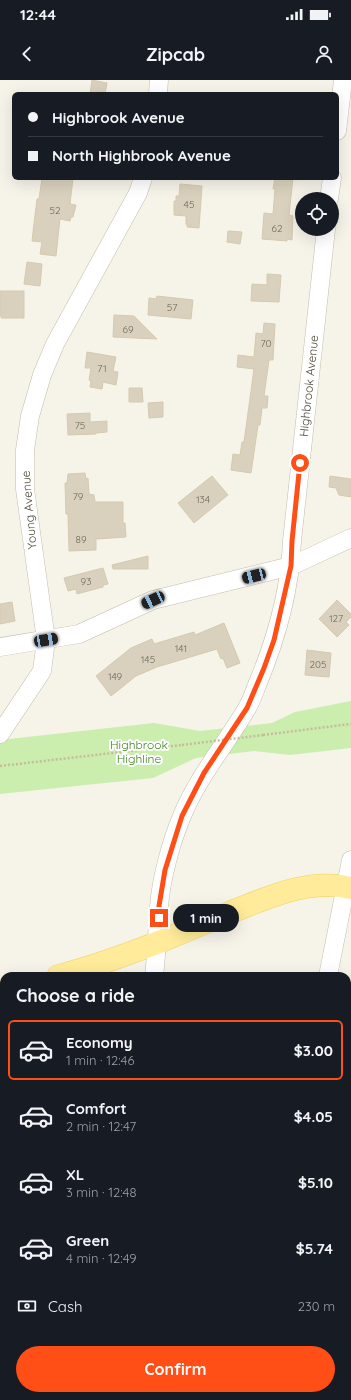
<!DOCTYPE html>
<meta charset="utf-8">
<style>
:root{--surface:#171b24;--page:#242831;--text:#f1f3f6;--muted:#9ea1a6;--line:#363941;--accent:#ff4f17}
body{margin:0;font-family:Quicksand,sans-serif;background:var(--page);color:var(--text);height:100vh;display:flex;flex-direction:column;font-size:15px;white-space:nowrap}
*{box-sizing:border-box;margin:0}
p{font-size:13px;color:var(--muted)}
.icon{flex:none;width:22px;height:22px;fill:none;stroke:currentColor;stroke-width:2;stroke-linecap:round;stroke-linejoin:round}
.map{position:relative;flex:1;overflow:hidden}
.panel{position:absolute;left:0px;top:892px;width:351px;height:428px;display:flex;flex-direction:column;background:var(--surface);border-radius:12px 12px 0 0;box-shadow:0 4px 16px #0002}
.panel>*{flex:none}
.banner{position:absolute;left:12px;top:12px;width:327px;height:88px;border-radius:6px;box-shadow:0 4px 16px #0002;display:grid;align-content:center;height:88px;padding:0 16px;background:var(--surface)}
.tools{position:absolute;left:295px;top:112px;display:grid;gap:8px}
.tools a{display:grid;place-items:center;width:44px;height:44px;border-radius:50%;background:var(--surface);box-shadow:0 4px 16px #0002;font-size:20px}
.end{position:absolute;width:18px;height:18px;margin:-9px;border:5px solid #ff4f17;background:#fff;box-shadow:0 0 0 2px #fff}
.from{border-radius:50%}
.bubble{position:absolute;height:28px;border-radius:14px;background:var(--surface);box-shadow:0 4px 16px #0002;font-size:13px;font-weight:700;line-height:28px;text-align:center}
.car{position:absolute;width:12px;height:24px;margin:-12px -6px;border-radius:5px;box-shadow:0 0 3px 1px #0007;background:linear-gradient(#222 24%,#8ab4d8 0 40%,#222 0 76%,#8ab4d8 0 86%,#222 0)}
.banner b{display:flex;align-items:center;gap:14px;height:38px;font-size:15px}
.banner b+b{border-top:1px solid var(--line)}
.banner i{width:10px;height:10px;background:var(--text)}
ul{padding:0;list-style:none}
li{display:flex;align-items:center;gap:12px;height:60px;margin:0 8px 6px;padding:0 8px;border:2px solid transparent;border-radius:6px}
li div{flex:1}
li b{display:block;font-size:15px}
li em{font-style:normal;font-weight:700}
li.active{border-color:var(--accent)}
li>.icon{width:36px;height:36px;stroke-width:1.5}
h2{padding:0 16px;font-size:18px;line-height:48px}
.pay{display:flex;align-items:center;gap:10px;height:44px;padding:0 16px;font-size:15px}
.pay p{margin-inline-start:auto}
.cta{display:flex;gap:8px;margin-top:auto;padding:8px 16px}
.cta a{flex:1;height:46px;border-radius:24px;background:var(--accent);color:#fff;font-size:16px;font-weight:700;line-height:46px;text-align:center}
.status{display:flex;justify-content:space-between;align-items:center;height:28px;padding:0 20px;background:var(--surface);direction:ltr}
.status svg{height:11px;fill:currentColor}
header{display:flex;justify-content:space-between;align-items:center;height:52px;padding:0 16px;background:var(--surface);font-size:18px;font-weight:700}
.map>svg:first-child{display:block}
</style>
<div class="status"><b>12:44</b><svg viewBox="0 0 49 12"><path d="M0 12V9h3v3zM5 12V6h3v6zM10 12V3h3v9zM15 12V0h3v12zM26 1h20v11H26zM47 4h2v5h-2z"/></svg></div>
<header><svg class="icon" aria-label="back" viewBox="0 0 24 24"><path d="M15 5l-7 7 7 7"/></svg>Zipcab<svg class="icon" aria-label="person" viewBox="0 0 24 24"><circle cx="12" cy="8" r="4"/><path d="M4 21q1-7 8-7t8 7"/></svg></header>
<div class="map">
<svg width="351" height="1320" viewBox="0 0 351 1320">
<rect width="100%" height="100%" fill="#f6f3e9"/>
<!-- green -->
<path fill="#cbeeae" d="M 351,621 L 351,668 L 290,675 L 254,671 L 196,678 L 153,698 L 0,714 L 0,660 L 154,643 L 200,651 L 272,643 L 295,632 Z"/>
<!-- building -->
<g fill="#d9d1bd" stroke="#d5caaf">
<path d="M 92,0 L 107,3 L 105,14 L 90,14 Z"/>
<path d="M 42,98 L 73,98 L 70,124 L 76,125 L 73,137 L 71,137 L 70,141 L 60,139 L 56,176 L 40,174 L 42,162 L 32,161 L 35,135 L 37,119 L 39,119 Z"/>
<path d="M 275,98 L 293,98 L 289,135 L 293,136 L 292,160 L 287,159 L 287,161 L 262,159 L 264,133 L 273,134 L 275,109 L 273,109 Z"/>
<path d="M 180,104 L 202,106 L 199,148 L 187,147 L 187,145 L 186,144 L 186,136 L 174,135 L 174,121 L 176,121 L 176,116 L 179,116 Z"/>
<path d="M 228,151 L 242,152 L 240,164 L 227,162 Z"/>
<path d="M 27,182 L 42,184 L 40,206 L 24,204 Z"/>
<path d="M 267,194 L 281,195 L 279,222 L 251,221 L 252,204 L 267,205 Z"/>
<path d="M 0,211 L 24,211 L 24,238 L 1,238 L 2,236 L 0,236 Z"/>
<path d="M 157,216 L 193,220 L 191,239 L 148,235 L 149,218 L 156,219 Z"/>
<path d="M 114,235 L 134,236 L 157,259 L 113,257 Z"/>
<path d="M 264,243 L 275,244 L 273,280 L 269,280 L 264,316 L 268,316 L 267,328 L 262,328 L 260,345 L 258,345 L 251,393 L 231,390 L 233,374 L 240,375 L 242,362 L 244,362 L 254,289 L 237,287 L 238,275 L 254,277 L 256,253 L 263,254 Z"/>
<path d="M 87,272 L 116,277 L 113,291 L 118,292 L 116,305 L 103,302 L 102,309 L 90,307 L 91,301 L 89,300 L 91,288 L 85,288 Z"/>
<path d="M 129,308 L 142,308 L 143,322 L 129,322 Z"/>
<path d="M 163,322 L 163,337 L 149,338 L 148,323 Z"/>
<path d="M 90,333 L 90,342 L 107,341 L 107,352 L 96,353 L 96,354 L 68,355 L 67,334 Z"/>
<path d="M 85,393 L 86,399 L 88,398 L 89,414 L 94,415 L 95,422 L 123,422 L 123,443 L 125,443 L 126,457 L 96,459 L 96,470 L 69,471 L 68,434 L 66,434 L 65,403 L 67,403 L 68,394 Z"/>
<path d="M 212,396 L 228,415 L 194,443 L 178,423 Z"/>
<path d="M 330,396 L 351,399 L 351,417 L 339,415 L 336,408 L 329,407 Z"/>
<path d="M 148,476 L 148,489 L 113,489 L 112,485 Z"/>
<path d="M 103,488 L 108,504 L 103,505 L 103,507 L 77,514 L 76,509 L 68,511 L 64,498 Z"/>
<path d="M 337,520 L 351,534 L 351,537 L 346,542 L 349,545 L 337,557 L 319,539 Z"/>
<path d="M 12,522 L 15,541 L 0,544 L 0,524 Z"/>
<path d="M 224,543 L 240,583 L 227,588 L 223,578 L 221,579 L 217,569 L 157,587 L 136,596 L 111,616 L 96,596 L 131,568 L 152,559 L 154,564 L 194,552 L 195,555 Z"/>
<path d="M 307,570 L 331,573 L 329,597 L 305,595 Z"/>
</g>
<g fill="none" stroke-linecap="round" stroke-linejoin="round">
<!-- minor casing -->
<g stroke="#c3bdaa" stroke-width="19">
<g id="minor">
<path d="M 158,14 L 159,0"/>
<path d="M 337,51 L 343,0"/>
<path d="M 329,119 L 332,98"/>
<path d="M 0,567 L 79,554 L 153,520 L 291,486 L 351,458"/>
<path d="M 0,654 L 42,591 L 46,560 L 25,409 L 25,370 L 30,336 L 42,295 L 55,264 L 138,113 L 143,98"/>
<path d="M 154,896 C 157,873 157,850 159,827 C 161,799 171,762 182,736 C 198,697 225,665 246,630 C 251,622 254,613 257,605 C 276,560 290,510 292,461 L 326,149"/>
<path d="M 328,896 L 351,780"/>
<path d="M 74,1320 L 75,1316"/>
<path d="M 232,1320 L 233,1316"/>
</g>
</g>
<!-- major casing -->
<g stroke="#f0d25d" stroke-width="23">
<g id="major">
<path d="M 58,896 C 92,887 126,875 159,862 C 183,852 207,842 231,832 C 269,817 310,798 351,808"/>
<path d="M 0,912 L 4,910"/>
</g>
</g>
<!-- path -->
<g stroke="#c6bb9a" stroke-width="2.5" stroke-dasharray="2 2" stroke-linecap="butt">
<path d="M 263,655 L 351,644"/>
<path d="M 0,686 L 182,665"/>
</g>
<!-- minor -->
<use href="#minor" stroke="#fff" stroke-width="18"/>
<!-- major -->
<use href="#major" stroke="#ffeb99" stroke-width="22"/>
<!-- path-bridge -->
<path stroke="#c6bb9a" stroke-width="2.5" stroke-dasharray="2 2" stroke-linecap="butt" d="M 182,665 L 263,655"/>
</g>
<g fill="none" stroke-linecap="round" stroke-linejoin="round">
<!-- route -->
<path stroke="#ff4f17" stroke-width="5" d="M 159,838 L 159,826 L 165,790 L 182,736 L 204,693 L 247,628 L 264,588 L 274,560 L 291,486 L 292,461 L 300,383"/>
</g>
<g text-anchor="middle" stroke-width="4" stroke-linejoin="round" paint-order="stroke">
<!-- number labels -->
<g font-size="10" fill="#6e6858">
<text x="189" y="128">45</text>
<text x="55" y="134">52</text>
<text x="277" y="152">62</text>
<text x="172" y="231">57</text>
<text x="128" y="253">69</text>
<text x="266" y="267">70</text>
<text x="102" y="292">71</text>
<text x="80" y="349">75</text>
<text x="78" y="420">79</text>
<text x="203" y="423">134</text>
<text x="81" y="463">89</text>
<text x="86" y="505">93</text>
<text x="336" y="542">127</text>
<text x="181" y="572">141</text>
<text x="148" y="583">145</text>
<text x="318" y="588">205</text>
<text x="115" y="600">149</text>
</g>
<!-- street labels -->
<g font-size="12" fill="#4b4536" stroke="#fff">
<text transform="translate(309 306) rotate(-84)" y="4">Highbrook Avenue</text>
<text transform="translate(29 430) rotate(-95)" y="4">Young Avenue</text>
</g>
<!-- park labels -->
<g font-size="12" fill="#3e8422" stroke="#fff">
<text x="139" y="669">Highbrook<tspan x="139" dy="14">Highline</tspan></text>
</g>
</g>
</svg>
<div class="tools">
<a><svg class="icon" aria-label="locate" viewBox="0 0 24 24"><circle cx="12" cy="12" r="6"/><path d="M12 2v4M12 18v4M2 12h4M18 12h4"/></svg></a>
</div>
<i class="end from" style="left:300px;top:383px"></i>
<i class="end" style="left:159px;top:838px"></i>
<div class="bubble" style="left:173px;top:824px;width:66px">1 min</div>
<i class="car" style="left:254px;top:496px;rotate:256deg"></i>
<i class="car" style="left:153px;top:520px;rotate:245deg"></i>
<i class="car" style="left:46px;top:560px;rotate:80deg"></i>
<div class="banner">
<b><i class="from"></i>Highbrook Avenue</b>
<b><i></i>North Highbrook Avenue</b>
</div>
<section class="panel">
<h2>Choose a ride</h2>
<ul>
<li class="active"><svg class="icon" aria-label="car" viewBox="0 0 24 24"><path d="M5 17H2v-5l4-1 3-4h7l3 4 3 1v5h-3M9 17h6M6 11h13"/><circle cx="7" cy="17" r="2"/><circle cx="17" cy="17" r="2"/></svg><div><b>Economy</b><p>1 min · 12:46</p></div><em>$3.00</em></li>
<li><svg class="icon" aria-label="car" viewBox="0 0 24 24"><path d="M5 17H2v-5l4-1 3-4h7l3 4 3 1v5h-3M9 17h6M6 11h13"/><circle cx="7" cy="17" r="2"/><circle cx="17" cy="17" r="2"/></svg><div><b>Comfort</b><p>2 min · 12:47</p></div><em>$4.05</em></li>
<li><svg class="icon" aria-label="car" viewBox="0 0 24 24"><path d="M5 17H2v-5l4-1 3-4h7l3 4 3 1v5h-3M9 17h6M6 11h13"/><circle cx="7" cy="17" r="2"/><circle cx="17" cy="17" r="2"/></svg><div><b>XL</b><p>3 min · 12:48</p></div><em>$5.10</em></li>
<li><svg class="icon" aria-label="car" viewBox="0 0 24 24"><path d="M5 17H2v-5l4-1 3-4h7l3 4 3 1v5h-3M9 17h6M6 11h13"/><circle cx="7" cy="17" r="2"/><circle cx="17" cy="17" r="2"/></svg><div><b>Green</b><p>4 min · 12:49</p></div><em>$5.74</em></li>
</ul>
<div class="pay"><svg class="icon" aria-label="cash" viewBox="0 0 24 24"><path d="M3 7h18v10H3z"/><circle cx="12" cy="12" r="2"/></svg>Cash<p>230 m</p></div>
<div class="cta"><a>Confirm</a></div>
</section>
</div>
